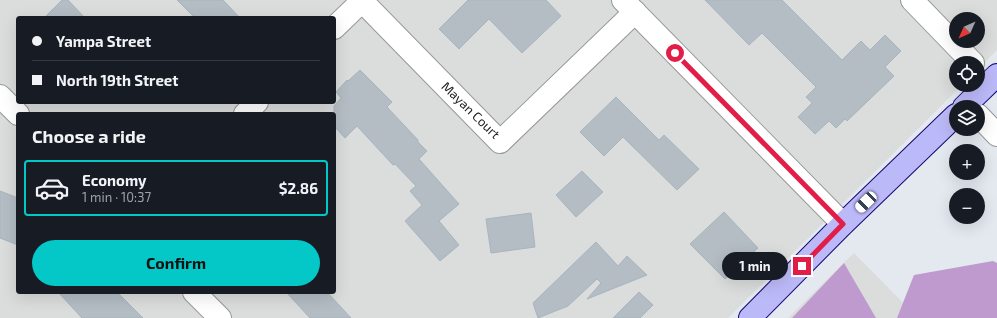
<!DOCTYPE html>
<meta charset="utf-8">
<style>
:root{--surface:#171b24;--page:#20242c;--text:#f1f3f6;--muted:#9ea1a6;--line:#363941;--accent:#04c8c7}
body{margin:0;font-family:"Exo 2",sans-serif;background:var(--page);color:var(--text);height:100vh;display:flex;flex-direction:column;font-size:15px;white-space:nowrap}
*{box-sizing:border-box;margin:0}
p{font-size:13px;color:var(--muted)}
.icon{flex:none;width:22px;height:22px;fill:none;stroke:currentColor;stroke-width:2;stroke-linecap:round;stroke-linejoin:round}
.map{position:relative;flex:1;overflow:hidden}
.side{position:absolute;left:16px;top:112px;width:320px;height:182px;display:flex;flex-direction:column;background:var(--surface);border-radius:4px;box-shadow:0 4px 16px #0002}
.side>*{flex:none}
.hud{position:absolute;left:16px;top:16px;width:320px;height:88px;border-radius:4px;box-shadow:0 4px 16px #0002;display:grid;align-content:center;height:88px;padding:0 16px;background:var(--surface)}
.needle{width:26px;rotate:225deg}
.buttons{position:absolute;left:949px;top:12px;display:grid;gap:8px}
.buttons a{display:grid;place-items:center;width:36px;height:36px;border-radius:50%;background:var(--surface);box-shadow:0 4px 16px #0002;font-size:20px}
.end{position:absolute;width:18px;height:18px;margin:-9px;border:5px solid #e11d48;background:#fff;box-shadow:0 0 0 2px #fff}
.from{border-radius:50%}
.bubble{position:absolute;height:28px;border-radius:14px;background:var(--surface);box-shadow:0 4px 16px #0002;font-size:13px;font-weight:700;line-height:28px;text-align:center}
.car{position:absolute;width:12px;height:24px;margin:-12px -6px;border-radius:5px;box-shadow:0 0 3px 1px #0007;background:linear-gradient(#fff 24%,#345 0 40%,#fff 0 76%,#345 0 86%,#fff 0)}
.hud b{display:flex;align-items:center;gap:14px;height:38px;font-size:15px}
.hud b+b{border-top:1px solid var(--line)}
.hud i{width:10px;height:10px;background:var(--text)}
ul{padding:0;list-style:none}
li{display:flex;align-items:center;gap:12px;height:56px;margin:0 8px 6px;padding:0 8px;border:2px solid transparent;border-radius:4px}
li div{flex:1}
li b{display:block;font-size:15px}
li em{font-style:normal;font-weight:700}
li.selected{border-color:var(--accent)}
li>.icon{width:36px;height:36px;stroke-width:1.5}
h2{padding:0 16px;font-size:18px;line-height:48px}
.primary-button{display:flex;gap:8px;margin-top:auto;padding:8px 16px}
.primary-button a{flex:1;height:46px;border-radius:24px;background:var(--accent);color:#111;font-size:16px;font-weight:700;line-height:46px;text-align:center}
.map>svg:first-child{display:block}
</style>
<div class="map">
<svg width="997" height="318" viewBox="0 0 997 318">
<rect width="100%" height="100%" fill="#e4e8ef"/>
<!-- residential -->
<g fill="#dbdcdc" fill-rule="evenodd">
<path d="M 0,0 L 997,0 L 997,50 L 978,69 L 978,63 L 956,63 L 956,85 L 962,85 L 728,318 L 0,318 ZM 18,18 L 334,18 L 334,102 L 18,102 ZM 956,19 L 978,19 L 978,41 L 956,41 ZM 18,114 L 334,114 L 334,292 L 18,292 Z"/>
<path d="M 854,253 L 918,318 L 788,318 Z"/>
</g>
<!-- forest -->
<g fill="#be9ace">
<path d="M 993,261 L 997,263 L 997,318 L 897,318 L 914,275 Z"/>
<path d="M 844,263 L 876,318 L 792,318 Z"/>
</g>
<!-- building -->
<g fill="#b4bcc4" stroke="#a7b5c0">
<path d="M 62,0 L 68,0 L 85,18 L 44,18 Z"/>
<path d="M 177,0 L 223,0 L 240,18 L 195,18 Z"/>
<path d="M 468,0 L 546,0 L 561,16 L 522,53 L 489,19 L 459,49 L 439,29 Z"/>
<path d="M 705,0 L 782,0 L 842,60 L 861,41 L 870,50 L 885,35 L 901,51 L 885,67 L 894,76 L 847,121 L 845,119 L 836,128 L 829,121 L 815,134 L 798,117 L 812,103 L 806,97 L 816,87 L 762,33 L 749,45 Z"/>
<path d="M 360,70 L 392,102 L 387,107 L 418,140 L 418,142 L 427,151 L 419,159 L 459,204 L 439,221 L 459,245 L 440,261 L 405,221 L 422,205 L 410,191 L 416,186 L 395,164 L 393,165 L 357,126 L 345,138 L 334,126 L 334,106 L 341,98 L 336,92 L 347,80 L 348,81 Z"/>
<path d="M 616,97 L 659,140 L 664,135 L 699,169 L 677,190 L 623,137 L 604,156 L 580,132 Z"/>
<path d="M 582,171 L 603,192 L 576,217 L 556,195 Z"/>
<path d="M 0,191 L 18,198 L 18,245 L 0,238 Z"/>
<path d="M 724,212 L 758,248 L 725,279 L 690,244 Z"/>
<path d="M 531,213 L 535,247 L 491,253 L 486,219 Z"/>
<path d="M 596,242 L 618,266 L 627,256 L 647,275 L 587,299 L 601,283 L 597,279 L 568,306 L 538,318 L 533,303 Z"/>
<path d="M 58,292 L 117,292 L 143,318 L 82,318 Z"/>
<path d="M 286,292 L 327,292 L 351,318 L 310,318 Z"/>
<path d="M 639,292 L 653,305 L 640,318 L 613,318 Z"/>
</g>
<g fill="none" stroke-linecap="round" stroke-linejoin="round">
<!-- street casing -->
<g stroke="#989898" stroke-width="24">
<g id="street">
<path d="M 623,0 L 843,224"/>
<path d="M 912,0 L 973,63"/>
<path d="M 362,1 L 500,142 L 635,12"/>
<path d="M 334,28 L 363,0"/>
<path d="M 0,96 L 18,114"/>
<path d="M 245,114 L 257,102"/>
<path d="M 978,115 L 997,135"/>
<path d="M 194,292 L 220,318"/>
</g>
</g>
<!-- secondary casing -->
<g stroke="#120774" stroke-width="24">
<g id="secondary">
<path d="M 964,107 L 997,75"/>
<path d="M 750,318 L 843,224 L 956,115"/>
</g>
</g>
<!-- street -->
<use href="#street" stroke="#fff" stroke-width="22"/>
<!-- secondary -->
<use href="#secondary" stroke="#bcb9f8" stroke-width="22"/>
</g>
<g fill="none" stroke-linecap="round" stroke-linejoin="round">
<!-- route -->
<path stroke="#e11d48" stroke-width="5" d="M 675,53 L 843,224 L 802,266"/>
</g>
<g text-anchor="middle" stroke-width="3" stroke-linejoin="round" paint-order="stroke">
<!-- street labels -->
<g font-size="13" fill="#1e1e1e" stroke="#fff">
<text transform="translate(471 110) rotate(44)" y="5">Mayan Court</text>
</g>
</g>
</svg>
<div class="buttons">
<a><svg class="needle" viewBox="-14 -14 28 28"><path d="M0-13l5 13h-10z" fill="#e53935"/><path d="M0 13l5-13h-10z" fill="#9ea1a6"/></svg></a>
<a><svg class="icon" aria-label="locate" viewBox="0 0 24 24"><circle cx="12" cy="12" r="6"/><path d="M12 2v4M12 18v4M2 12h4M18 12h4"/></svg></a>
<a><svg class="icon" aria-label="layers" viewBox="0 0 24 24"><path d="M12 4l9 5-9 5-9-5zM3 14l9 5 9-5"/></svg></a>
<a>+</a>
<a>−</a>
</div>
<i class="end from" style="left:675px;top:53px"></i>
<i class="end" style="left:802px;top:266px"></i>
<div class="bubble" style="left:722px;top:252px;width:66px">1 min</div>
<i class="car" style="left:866px;top:202px;rotate:226deg"></i>
<div class="hud">
<b><i class="from"></i>Yampa Street</b>
<b><i></i>North 19th Street</b>
</div>
<section class="side">
<h2>Choose a ride</h2>
<ul>
<li class="selected"><svg class="icon" aria-label="car" viewBox="0 0 24 24"><path d="M5 17H2v-5l4-1 3-4h7l3 4 3 1v5h-3M9 17h6M6 11h13"/><circle cx="7" cy="17" r="2"/><circle cx="17" cy="17" r="2"/></svg><div><b>Economy</b><p>1 min · 10:37</p></div><em>$2.86</em></li>
</ul>
<div class="primary-button"><a>Confirm</a></div>
</section>
</div>
